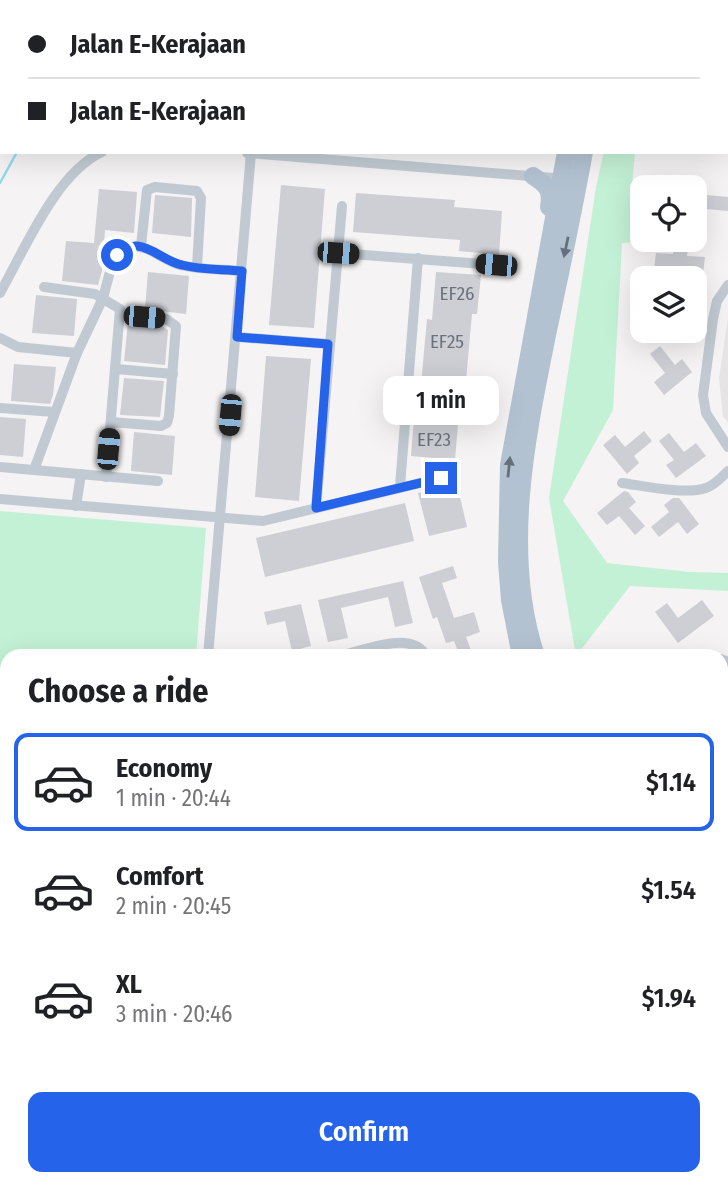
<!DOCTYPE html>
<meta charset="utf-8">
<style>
:root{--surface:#fff;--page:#f2f2f2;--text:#202124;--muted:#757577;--line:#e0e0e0;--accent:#2563eb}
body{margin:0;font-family:"Fira Sans Condensed",sans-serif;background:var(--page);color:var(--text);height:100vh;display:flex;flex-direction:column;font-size:26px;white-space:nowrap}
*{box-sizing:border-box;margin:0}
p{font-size:23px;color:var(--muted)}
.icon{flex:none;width:38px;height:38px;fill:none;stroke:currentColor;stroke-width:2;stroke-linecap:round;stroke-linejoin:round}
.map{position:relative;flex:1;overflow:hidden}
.side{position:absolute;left:0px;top:649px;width:728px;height:537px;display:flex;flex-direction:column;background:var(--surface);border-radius:21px 21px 0 0;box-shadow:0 7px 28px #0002}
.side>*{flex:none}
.banner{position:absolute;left:0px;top:0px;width:728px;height:154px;box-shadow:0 7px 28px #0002;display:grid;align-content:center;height:154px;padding:0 28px;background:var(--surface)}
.fabs{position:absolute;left:630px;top:175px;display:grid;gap:14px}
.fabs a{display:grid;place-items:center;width:77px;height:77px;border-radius:14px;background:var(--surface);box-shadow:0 7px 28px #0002;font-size:35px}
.end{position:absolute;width:32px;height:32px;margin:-16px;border:9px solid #2563eb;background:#fff;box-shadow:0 0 0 4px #fff}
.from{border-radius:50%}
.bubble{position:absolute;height:49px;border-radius:14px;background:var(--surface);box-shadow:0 7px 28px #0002;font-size:23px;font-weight:600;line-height:49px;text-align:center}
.car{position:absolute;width:21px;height:42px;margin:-21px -10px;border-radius:9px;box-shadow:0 0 5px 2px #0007;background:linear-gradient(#222 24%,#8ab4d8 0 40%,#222 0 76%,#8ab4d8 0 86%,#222 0)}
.banner b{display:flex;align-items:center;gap:24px;height:66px;font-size:26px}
.banner b+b{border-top:2px solid var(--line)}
.banner i{width:18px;height:18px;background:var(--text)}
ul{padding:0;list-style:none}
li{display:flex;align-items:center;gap:21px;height:98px;margin:0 14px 10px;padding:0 14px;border:4px solid transparent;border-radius:14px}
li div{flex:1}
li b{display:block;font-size:26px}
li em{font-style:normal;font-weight:600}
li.current{border-color:var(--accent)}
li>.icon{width:63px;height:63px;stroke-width:1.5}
h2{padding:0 28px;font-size:32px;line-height:84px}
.action{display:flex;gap:14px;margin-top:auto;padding:14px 28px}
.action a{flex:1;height:80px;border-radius:14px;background:var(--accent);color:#fff;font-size:28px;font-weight:600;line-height:80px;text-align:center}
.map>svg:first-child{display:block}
</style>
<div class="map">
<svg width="728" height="1185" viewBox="0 0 728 1185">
<rect width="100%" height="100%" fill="#f5f3f3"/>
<!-- education -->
<path fill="#e6e4e5" d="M 728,318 L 728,422 L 723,417 L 719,378 Z"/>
<!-- medical -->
<path fill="#fce8e6" d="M 728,841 L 728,1119 L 721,1109 L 721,844 Z"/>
<!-- green -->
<g fill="#c3f1d5">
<path d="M 604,152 L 635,152 L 631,197 L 642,205 L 642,240 L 655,241 L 622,243 L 613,410 L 563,501 L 607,563 L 689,572 L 728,573 L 728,591 L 630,586 L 576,656 L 549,498 L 596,187 Z"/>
<path d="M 0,511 L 206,528 L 196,656 L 7,656 L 7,850 L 0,850 Z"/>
<path d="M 0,1031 L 7,1032 L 7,1180 L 153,1180 L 153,1185 L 0,1185 Z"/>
<path d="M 721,1110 L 728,1119 L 728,1174 L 726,1185 L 708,1185 L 708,1180 L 721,1180 Z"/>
<path d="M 405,1180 L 654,1180 L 652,1185 L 405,1185 Z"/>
</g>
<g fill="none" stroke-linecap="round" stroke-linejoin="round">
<!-- stream -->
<g stroke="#90daee" stroke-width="2.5">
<path d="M 113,2 L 115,0"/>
<path d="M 0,183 L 17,152"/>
</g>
</g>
<!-- building -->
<g fill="#cdcfd5">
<path d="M 281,185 L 325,189 L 314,328 L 269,325 Z"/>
<path d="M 99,189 L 137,192 L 134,233 L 105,230 L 102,271 L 98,285 L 62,281 L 66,241 L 94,243 Z"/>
<path d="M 356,193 L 455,200 L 454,207 L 502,211 L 499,255 L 459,251 L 460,240 L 353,232 Z"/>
<path d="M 695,194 L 728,197 L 728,211 L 695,208 Z"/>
<path d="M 155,195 L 192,198 L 191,237 L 152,233 Z"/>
<path d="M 675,240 L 689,240 L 687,256 L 705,257 L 703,274 L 654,269 L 656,253 L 673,254 Z"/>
<path d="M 148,272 L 189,276 L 186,314 L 145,309 Z"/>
<path d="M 436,272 L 481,275 L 477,314 L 472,314 L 463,413 L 459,412 L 455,460 L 411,456 L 414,417 L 418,417 L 427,319 L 432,320 Z"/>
<path d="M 36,295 L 77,299 L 74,336 L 32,333 Z"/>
<path d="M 128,323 L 163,327 L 168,330 L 165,365 L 124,361 Z"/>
<path d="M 660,346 L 675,365 L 682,359 L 692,372 L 664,395 L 654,382 L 665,373 L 650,354 Z"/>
<path d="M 266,356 L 311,359 L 299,501 L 255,497 Z"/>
<path d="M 14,364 L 56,367 L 53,395 L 50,404 L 11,401 Z"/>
<path d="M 124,378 L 164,381 L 160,417 L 120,415 Z"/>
<path d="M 0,417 L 26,419 L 23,457 L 0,455 Z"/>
<path d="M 644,431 L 652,441 L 634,456 L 639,463 L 627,474 L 603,445 L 615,435 L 625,447 Z"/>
<path d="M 134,432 L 175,436 L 172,475 L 131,471 Z"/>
<path d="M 669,433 L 684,452 L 696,443 L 706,456 L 676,478 L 666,465 L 674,460 L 659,441 Z"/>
<path d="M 457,484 L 467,527 L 429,536 L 418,493 Z"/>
<path d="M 624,491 L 628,492 L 636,502 L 629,508 L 645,526 L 635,535 L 619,516 L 607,525 L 597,513 Z"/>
<path d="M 673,498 L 679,498 L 699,524 L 687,534 L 678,522 L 659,537 L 651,527 L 669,512 L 664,505 Z"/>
<path d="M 405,503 L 414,541 L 265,577 L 256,538 Z"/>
<path d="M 453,566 L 457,578 L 442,583 L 454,618 L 474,612 L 480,632 L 466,637 L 473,656 L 460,656 L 454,641 L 446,643 L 437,617 L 433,619 L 419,577 Z"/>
<path d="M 403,581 L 413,623 L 395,627 L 388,597 L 341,608 L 348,638 L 328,642 L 318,600 Z"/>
<path d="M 702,600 L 714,616 L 678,643 L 655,612 L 667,603 L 678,618 Z"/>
<path d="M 301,604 L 311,646 L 292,651 L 285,621 L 267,625 L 264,612 Z"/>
</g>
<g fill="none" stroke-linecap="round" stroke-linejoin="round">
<!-- minor -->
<g stroke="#c1cad2" stroke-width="10">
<path d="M 359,0 L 381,2"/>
<path d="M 205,2 L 205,0"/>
<path d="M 340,2 L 340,0"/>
<path d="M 247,153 L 566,179"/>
<path d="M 141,246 L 147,190 L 155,187 L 197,191 L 201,198 L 197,267"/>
<path d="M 338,253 L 496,265"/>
<path d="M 728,285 L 717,301 L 713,319 L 703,395 L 706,413 L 728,447"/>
<path d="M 44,287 L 95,294 L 120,309 L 106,477"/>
<path d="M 0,293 C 25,249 56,173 102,152"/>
<path d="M 237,337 L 328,344"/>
<path d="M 0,338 L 18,347 L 77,353"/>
<path d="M 116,369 L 173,374"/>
<path d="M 0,408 L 54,412"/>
<path d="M 111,422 L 161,426 L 167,423 L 169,416 L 176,326 L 166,319 L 121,315"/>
<path d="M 0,467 L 158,481"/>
<path d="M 34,470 L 77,353 L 103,298 L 112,264 L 122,250 C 147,239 158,259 180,265 C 200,270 222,269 242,271"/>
<path d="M 622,483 C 644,486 685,495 706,488 C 715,485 722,477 728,471"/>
<path d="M 400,486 L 418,258"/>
<path d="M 0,499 L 263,521 L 441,478"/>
<path d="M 76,506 L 81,474"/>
<path d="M 316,508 L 342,206"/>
<path d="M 208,656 L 251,153"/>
<path d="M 339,656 C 363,651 412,629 426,656"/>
<path d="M 721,659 L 728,662"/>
<path d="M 721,726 L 728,733"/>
<path d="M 721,801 L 728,801"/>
<path d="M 0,861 L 7,861"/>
<path d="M 0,897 L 7,898"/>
<path d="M 0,960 L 7,960"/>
<path d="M 0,1024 L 7,1025"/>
<path d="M 288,1180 L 289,1185"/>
<path d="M 163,1185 L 164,1180"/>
</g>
<!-- primary -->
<g stroke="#b3c2d1" stroke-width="18">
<path d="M 597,2 L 598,0"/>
<path d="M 612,2 L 612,0"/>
<path d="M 533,176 C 547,185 552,190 549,207"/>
<path d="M 521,656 L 510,600 L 507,562 L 509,465 L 566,152"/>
<path d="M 536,656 C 502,553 526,439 547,335 C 560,274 573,213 584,152"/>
<path d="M 692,1180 L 693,1185"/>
<path d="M 662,1185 L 665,1180"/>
</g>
</g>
<!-- one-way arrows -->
<defs><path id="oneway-solid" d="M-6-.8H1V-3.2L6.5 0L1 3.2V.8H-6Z" transform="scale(1.75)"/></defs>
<g fill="#64717d">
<use href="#oneway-solid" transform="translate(566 247) rotate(102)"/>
<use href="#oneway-solid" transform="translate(509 467) rotate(-84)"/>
</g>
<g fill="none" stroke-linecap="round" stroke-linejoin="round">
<!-- route -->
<path stroke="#2563eb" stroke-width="9" d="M 117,255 C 140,232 158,260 182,265 C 201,270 223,269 242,271 L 237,337 L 328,344 L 316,508 L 441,478"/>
</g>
<g text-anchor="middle" stroke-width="5" stroke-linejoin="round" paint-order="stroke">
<!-- number labels -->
<g font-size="19" fill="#6b747e">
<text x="457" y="300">EF26</text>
<text x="447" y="348">EF25</text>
<text x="434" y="446">EF23</text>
</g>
</g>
</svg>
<div class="fabs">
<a><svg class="icon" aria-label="locate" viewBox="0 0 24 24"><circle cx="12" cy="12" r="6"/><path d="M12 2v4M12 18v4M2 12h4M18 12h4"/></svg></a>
<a><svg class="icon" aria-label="layers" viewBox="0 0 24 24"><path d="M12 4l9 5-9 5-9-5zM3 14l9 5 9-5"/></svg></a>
</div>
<i class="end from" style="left:117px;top:255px"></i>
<i class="end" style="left:441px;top:478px"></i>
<div class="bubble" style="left:383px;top:376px;width:116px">1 min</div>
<i class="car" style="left:338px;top:253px;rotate:94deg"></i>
<i class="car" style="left:496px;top:265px;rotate:275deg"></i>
<i class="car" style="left:144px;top:317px;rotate:95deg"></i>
<i class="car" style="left:230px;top:415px;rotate:185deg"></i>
<i class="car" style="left:108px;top:449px;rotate:5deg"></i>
<div class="banner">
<b><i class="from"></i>Jalan E-Kerajaan</b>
<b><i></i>Jalan E-Kerajaan</b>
</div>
<section class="side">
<h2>Choose a ride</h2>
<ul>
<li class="current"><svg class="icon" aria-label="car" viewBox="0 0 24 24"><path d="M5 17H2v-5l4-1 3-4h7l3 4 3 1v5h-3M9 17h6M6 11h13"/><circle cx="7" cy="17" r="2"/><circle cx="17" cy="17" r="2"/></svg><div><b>Economy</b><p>1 min · 20:44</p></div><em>$1.14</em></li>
<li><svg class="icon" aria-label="car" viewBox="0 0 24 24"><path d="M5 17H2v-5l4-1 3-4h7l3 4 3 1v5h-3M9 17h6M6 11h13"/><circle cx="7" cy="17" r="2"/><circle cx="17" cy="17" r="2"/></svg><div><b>Comfort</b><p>2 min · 20:45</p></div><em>$1.54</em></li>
<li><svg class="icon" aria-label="car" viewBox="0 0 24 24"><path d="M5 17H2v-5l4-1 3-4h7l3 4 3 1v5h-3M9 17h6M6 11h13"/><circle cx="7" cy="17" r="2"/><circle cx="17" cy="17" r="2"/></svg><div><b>XL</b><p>3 min · 20:46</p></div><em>$1.94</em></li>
</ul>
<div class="action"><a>Confirm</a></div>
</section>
</div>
